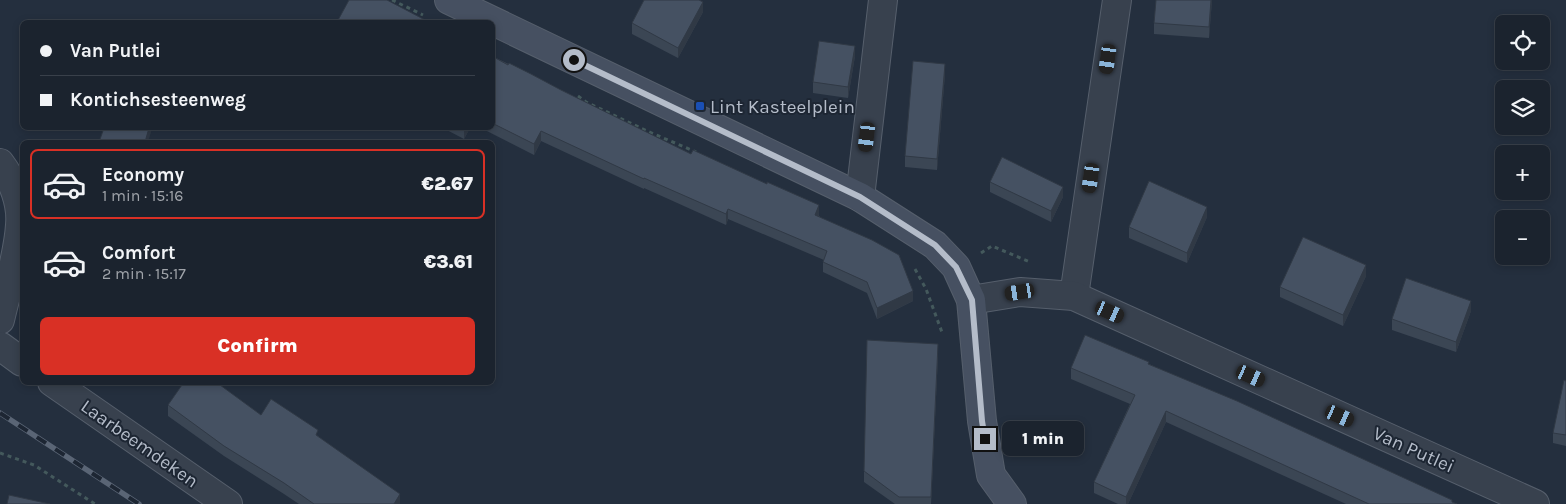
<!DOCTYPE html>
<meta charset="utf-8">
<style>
:root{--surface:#1b232e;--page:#242b36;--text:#f1f3f6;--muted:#a0a4aa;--line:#39404a;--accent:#d93025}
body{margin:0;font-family:Karla,sans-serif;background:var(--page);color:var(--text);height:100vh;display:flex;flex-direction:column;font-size:19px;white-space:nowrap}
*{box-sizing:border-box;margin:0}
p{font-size:16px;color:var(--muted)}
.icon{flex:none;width:28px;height:28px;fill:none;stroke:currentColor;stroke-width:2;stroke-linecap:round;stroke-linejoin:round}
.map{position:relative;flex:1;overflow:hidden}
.side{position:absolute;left:20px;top:140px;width:475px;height:245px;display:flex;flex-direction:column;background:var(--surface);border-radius:8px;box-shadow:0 2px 8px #0003,0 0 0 1px var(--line)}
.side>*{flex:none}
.guide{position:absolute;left:20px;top:20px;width:475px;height:110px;border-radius:8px;box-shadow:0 2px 8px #0003,0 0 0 1px var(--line);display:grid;align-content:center;height:110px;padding:0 20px;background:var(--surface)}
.controls{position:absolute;left:1495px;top:15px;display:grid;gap:10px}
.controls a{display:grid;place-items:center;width:55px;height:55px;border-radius:8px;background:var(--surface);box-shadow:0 2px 8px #0003,0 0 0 1px var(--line);font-size:25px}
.end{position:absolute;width:22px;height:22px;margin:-11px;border:6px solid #b4bcc9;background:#111;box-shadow:0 0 0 2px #111}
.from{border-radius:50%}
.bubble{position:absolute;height:35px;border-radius:8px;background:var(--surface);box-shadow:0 2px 8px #0003,0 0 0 1px var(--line);font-size:16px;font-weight:800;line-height:35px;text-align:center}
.car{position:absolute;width:15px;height:30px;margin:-15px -8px;border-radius:6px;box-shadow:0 0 4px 1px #0007;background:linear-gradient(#222 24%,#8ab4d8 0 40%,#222 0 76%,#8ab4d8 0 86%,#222 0)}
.guide b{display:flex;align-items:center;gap:18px;height:48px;font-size:19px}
.guide b+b{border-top:1px solid var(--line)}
.guide i{width:12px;height:12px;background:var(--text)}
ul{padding:9px 0 0;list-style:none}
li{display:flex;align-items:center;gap:15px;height:70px;margin:0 10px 8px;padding:0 10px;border:2px solid transparent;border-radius:8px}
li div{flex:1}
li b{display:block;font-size:19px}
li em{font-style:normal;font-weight:800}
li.selected{border-color:var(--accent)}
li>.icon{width:45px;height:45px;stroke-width:1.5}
.action{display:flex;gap:10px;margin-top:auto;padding:10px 20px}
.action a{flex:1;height:58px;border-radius:8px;background:var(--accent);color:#fff;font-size:20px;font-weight:800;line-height:58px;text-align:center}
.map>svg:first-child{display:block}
</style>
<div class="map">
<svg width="1566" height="504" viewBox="0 0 1566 504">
<rect width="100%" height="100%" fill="#242f3e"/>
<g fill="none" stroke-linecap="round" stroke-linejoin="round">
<!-- street casing -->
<g stroke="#565f6c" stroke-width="30">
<g id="street">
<path d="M 0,163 C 13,180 22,204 20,225 C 18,257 7,289 0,320"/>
<path d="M 860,197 L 883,0"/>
<path d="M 1074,296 L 1117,0"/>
<path d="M 971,300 L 1020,292 L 1074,296 L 1535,504"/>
<path d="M 0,346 L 22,362"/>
<path d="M 52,382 L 228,504"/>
</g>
</g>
<!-- secondary casing -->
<g stroke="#565f6c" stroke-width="30">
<path id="secondary" d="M 449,0 L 860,197 L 935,245 L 956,267 L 971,300 L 982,421 L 991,475 L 1012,504"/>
</g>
<!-- path -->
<g stroke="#44595c" stroke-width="3" stroke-dasharray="4 4" stroke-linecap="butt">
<path d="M 392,0 L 423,15"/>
<path d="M 578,96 L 586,102 L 647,131 L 696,152"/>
<path d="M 981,253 L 992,246 L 1030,262"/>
<path d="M 915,269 L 926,289 L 943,335"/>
<path d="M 0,453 L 34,465 L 95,504"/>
</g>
<!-- street -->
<use href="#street" stroke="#38414e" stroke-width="28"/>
<!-- secondary -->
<use href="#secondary" stroke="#465061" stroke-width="28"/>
<!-- rail casing -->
<g stroke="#5a6575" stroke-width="5.5">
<path id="rail" d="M 0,413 L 139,504"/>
</g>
<!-- rail -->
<use href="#rail" stroke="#1d2633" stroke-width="4" stroke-dasharray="11" stroke-linecap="butt"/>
</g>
<!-- wall -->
<g fill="#3b4654">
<path d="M 1212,0 L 1209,38 L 1154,34 L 1154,23 Z"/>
<path d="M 703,12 L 678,58 L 632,34 L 632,23 Z"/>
<path d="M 492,56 L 691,154 L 819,215 L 819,216 L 913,301 L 877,319 L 867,293 L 823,272 L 823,262 L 824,260 L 728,219 L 726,225 L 644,188 L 644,189 L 541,141 L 534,155 L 481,128 L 492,128 Z"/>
<path d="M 855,56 L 848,98 L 813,93 L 813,82 Z"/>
<path d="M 945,74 L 937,170 L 905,167 L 905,156 Z"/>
<path d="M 443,128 L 470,128 L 464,139 Z"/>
<path d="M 990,182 L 1063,197 L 1051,222 L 990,192 Z"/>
<path d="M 1207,217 L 1187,263 L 1129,238 L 1129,227 Z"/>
<path d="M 1366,276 L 1343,326 L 1280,297 L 1280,287 Z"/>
<path d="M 1471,311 L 1456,352 L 1392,330 L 1392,319 Z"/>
<path d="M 938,355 L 931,504 L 895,504 L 864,482 L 864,471 Z"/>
<path d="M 1149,364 L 1452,502 L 1457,504 L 1346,504 L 1166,422 L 1128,504 L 1118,504 L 1094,493 L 1094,482 L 1130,404 L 1071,379 L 1071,368 Z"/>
<path d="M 1566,381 L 1566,446 L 1553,443 L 1553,433 Z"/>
<path d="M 168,405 L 261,415 L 318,436 L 400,504 L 299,504 L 284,494 L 224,456 L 168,416 Z"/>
</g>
<!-- shaded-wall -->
<g fill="#303945">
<path d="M 1211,0 L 1212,0 L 1209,38 L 1209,27 Z"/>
<path d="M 703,2 L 703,12 L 678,58 L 678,48 Z"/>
<path d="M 855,46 L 855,56 L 848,98 L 848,87 Z"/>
<path d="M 945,64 L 945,74 L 937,170 L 937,159 Z"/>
<path d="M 149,128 L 152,128 L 152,129 L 148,142 L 145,142 Z"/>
<path d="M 464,128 L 470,128 L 464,139 Z"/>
<path d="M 541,131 L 541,141 L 534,155 L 534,144 Z"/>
<path d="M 1063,187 L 1063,197 L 1051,222 L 1051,211 Z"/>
<path d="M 819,205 L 819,215 L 815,225 L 815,215 Z"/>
<path d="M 1207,207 L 1207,217 L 1187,263 L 1187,253 Z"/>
<path d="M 728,209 L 728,219 L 726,225 L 726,214 Z"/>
<path d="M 1366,265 L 1366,276 L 1343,326 L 1343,315 Z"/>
<path d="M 913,291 L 913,301 L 877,319 L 877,308 Z"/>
<path d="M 1471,301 L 1471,311 L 1456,352 L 1456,342 Z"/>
<path d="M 938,344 L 938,355 L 931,504 L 931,497 Z"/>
<path d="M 1166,411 L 1166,422 L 1128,504 L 1126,504 L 1126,497 Z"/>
<path d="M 400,494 L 400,504 L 394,504 Z"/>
</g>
<!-- building -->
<g fill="#455162" stroke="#303945">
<path d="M 349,0 L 387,0 L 429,22 L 337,22 Z"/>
<path d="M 644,0 L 699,0 L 703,2 L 678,48 L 632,23 Z"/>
<path d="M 1156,0 L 1211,0 L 1209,27 L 1154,23 Z"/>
<path d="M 819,41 L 855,46 L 848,87 L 813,82 Z"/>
<path d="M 492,56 L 508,65 L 509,63 L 531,74 L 561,90 L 691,154 L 693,150 L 767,184 L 767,182 L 819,205 L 815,215 L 872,240 L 899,255 L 913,291 L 877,308 L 867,282 L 823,262 L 827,251 L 728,209 L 726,214 L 644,178 L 644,179 L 541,131 L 534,144 L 492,123 Z"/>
<path d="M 913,61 L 945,64 L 937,159 L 905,156 Z"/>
<path d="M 104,128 L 149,128 L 145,142 L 99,142 Z"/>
<path d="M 1002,157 L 1063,187 L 1051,211 L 990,182 Z"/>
<path d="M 1149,181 L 1207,207 L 1187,253 L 1129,227 Z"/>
<path d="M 1303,237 L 1366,265 L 1343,315 L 1280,287 Z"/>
<path d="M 1406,278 L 1471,301 L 1456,342 L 1392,319 Z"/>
<path d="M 1085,335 L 1149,362 L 1148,364 L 1237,401 L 1452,500 L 1452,502 L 1457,504 L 1369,504 L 1166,411 L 1126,497 L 1094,482 L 1135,395 L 1071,368 Z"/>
<path d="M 867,340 L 938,344 L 931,497 L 899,497 L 864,471 Z"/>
<path d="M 1564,380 L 1566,381 L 1566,435 L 1553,433 Z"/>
<path d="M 184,382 L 216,382 L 261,415 L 271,399 L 318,430 L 316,435 L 400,494 L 394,504 L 314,504 L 284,483 L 224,446 L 168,405 Z"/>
<path d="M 9,495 L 50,504 L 7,504 Z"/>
</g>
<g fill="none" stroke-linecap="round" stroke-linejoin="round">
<!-- route -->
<path stroke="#b4bcc9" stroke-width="6" d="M 574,60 L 860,197 L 935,245 L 956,267 L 972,300 L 982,421 L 985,439"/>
</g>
<!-- markers -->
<rect fill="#1a4fb4" stroke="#1d2633" stroke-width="2" x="695" y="101" width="10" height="10" rx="2.5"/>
<g text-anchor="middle" stroke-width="4" stroke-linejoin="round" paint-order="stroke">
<!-- poi labels -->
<g font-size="19" fill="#b4bcc9" stroke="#1d2633" text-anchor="start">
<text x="710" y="113">Lint Kasteelplein</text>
</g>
<!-- street labels -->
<g font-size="19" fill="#b4bcc9" stroke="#1d2633">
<text transform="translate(140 443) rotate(35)" y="7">Laarbeemdeken</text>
<text transform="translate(1414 449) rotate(24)" y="7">Van Putlei</text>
</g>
</g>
</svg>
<div class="controls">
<a><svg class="icon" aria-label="locate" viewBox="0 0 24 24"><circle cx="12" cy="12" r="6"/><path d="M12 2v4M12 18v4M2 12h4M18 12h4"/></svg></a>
<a><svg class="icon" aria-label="layers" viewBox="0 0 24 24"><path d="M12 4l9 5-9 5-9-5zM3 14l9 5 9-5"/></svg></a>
<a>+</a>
<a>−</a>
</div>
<i class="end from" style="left:574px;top:60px"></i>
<i class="end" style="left:985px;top:439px"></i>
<div class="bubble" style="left:1002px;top:421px;width:82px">1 min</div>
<i class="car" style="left:1108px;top:59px;rotate:188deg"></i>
<i class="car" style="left:867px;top:137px;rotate:187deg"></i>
<i class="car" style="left:1091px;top:178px;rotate:188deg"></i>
<i class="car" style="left:1020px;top:292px;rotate:261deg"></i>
<i class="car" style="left:1110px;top:312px;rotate:114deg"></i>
<i class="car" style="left:1251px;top:376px;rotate:114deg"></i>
<i class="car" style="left:1340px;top:416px;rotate:114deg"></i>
<div class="guide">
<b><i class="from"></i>Van Putlei</b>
<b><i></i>Kontichsesteenweg</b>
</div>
<section class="side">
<ul>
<li class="selected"><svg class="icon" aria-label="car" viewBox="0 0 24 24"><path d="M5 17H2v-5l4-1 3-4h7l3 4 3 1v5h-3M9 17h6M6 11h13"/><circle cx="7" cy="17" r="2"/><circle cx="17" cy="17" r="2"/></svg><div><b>Economy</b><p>1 min · 15:16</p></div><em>€2.67</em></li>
<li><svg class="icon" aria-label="car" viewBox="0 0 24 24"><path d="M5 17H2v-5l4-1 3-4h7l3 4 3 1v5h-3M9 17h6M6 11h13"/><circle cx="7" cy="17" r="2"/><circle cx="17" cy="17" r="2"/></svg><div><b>Comfort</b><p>2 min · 15:17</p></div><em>€3.61</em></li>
</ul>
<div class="action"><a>Confirm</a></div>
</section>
</div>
